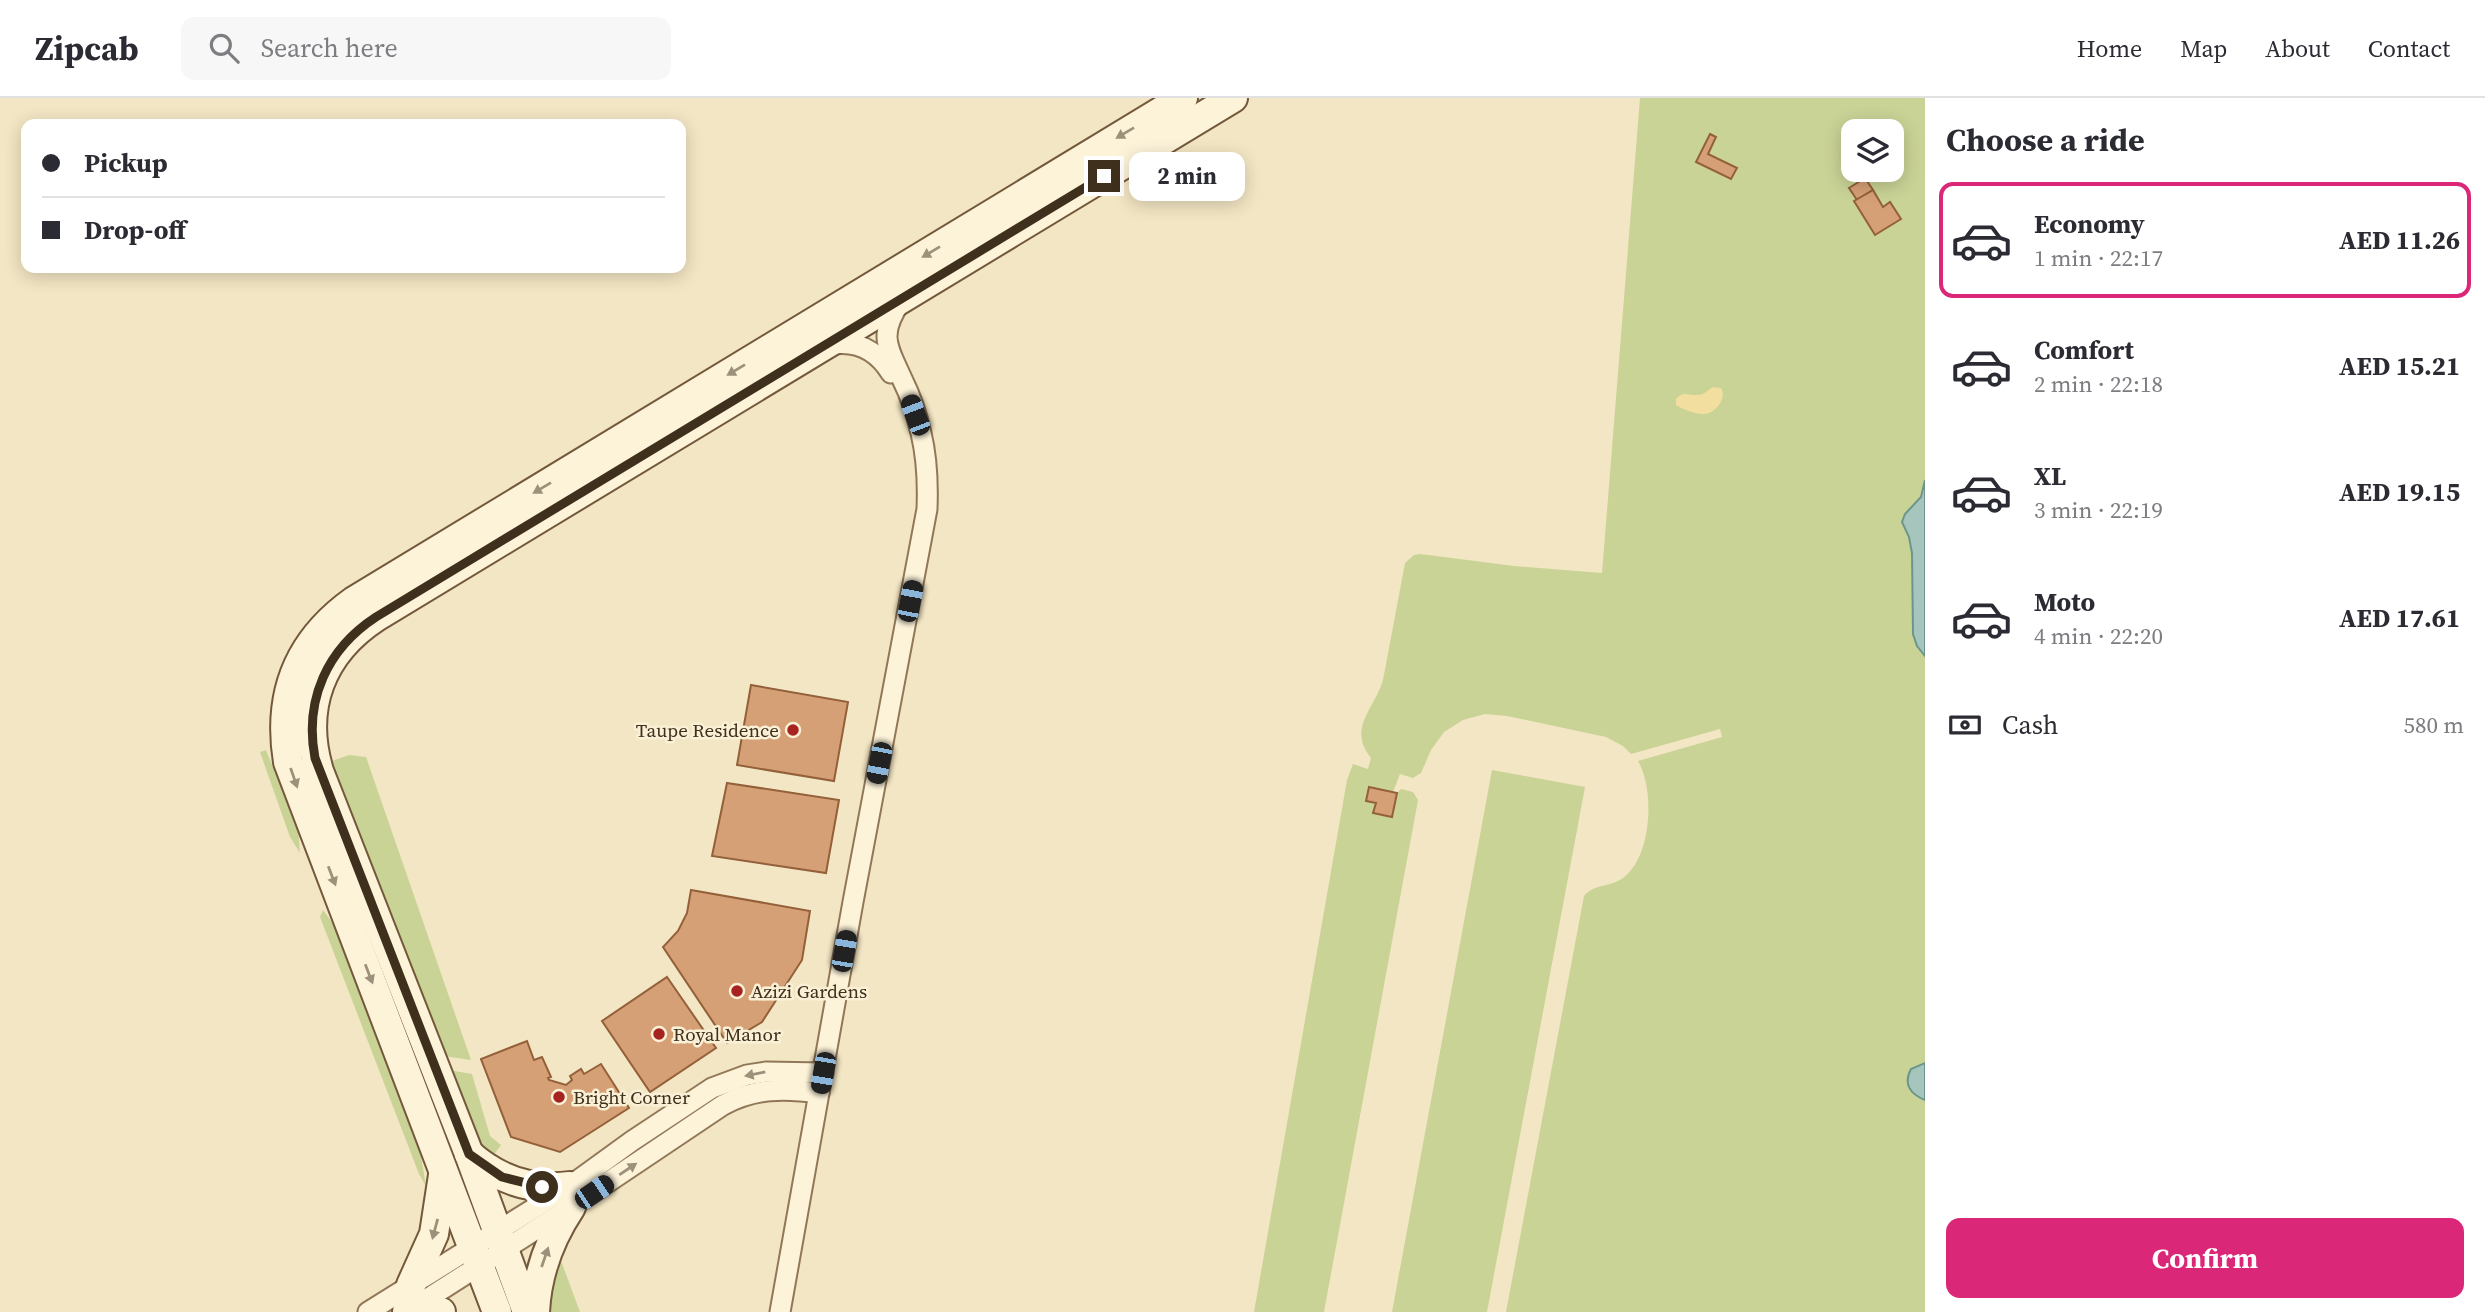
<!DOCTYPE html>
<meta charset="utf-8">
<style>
:root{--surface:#fff;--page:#f7f7f7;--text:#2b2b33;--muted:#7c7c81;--line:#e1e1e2;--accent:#db2777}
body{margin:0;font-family:"Source Serif 4",serif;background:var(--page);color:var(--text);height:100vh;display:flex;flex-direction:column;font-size:26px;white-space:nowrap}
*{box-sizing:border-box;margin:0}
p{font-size:23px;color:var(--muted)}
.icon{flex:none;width:38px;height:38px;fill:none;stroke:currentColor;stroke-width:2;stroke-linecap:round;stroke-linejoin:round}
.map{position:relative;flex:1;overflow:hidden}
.panel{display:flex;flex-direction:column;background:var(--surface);width:560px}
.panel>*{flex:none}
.guide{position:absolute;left:21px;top:21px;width:665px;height:154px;border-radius:14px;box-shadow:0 4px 18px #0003;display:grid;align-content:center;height:154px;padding:0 21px;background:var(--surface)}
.buttons{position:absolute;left:1841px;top:21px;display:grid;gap:14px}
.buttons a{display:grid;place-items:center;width:63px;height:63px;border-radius:14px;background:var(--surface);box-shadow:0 4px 18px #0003;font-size:35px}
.end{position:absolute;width:32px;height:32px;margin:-16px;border:9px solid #3f2f1d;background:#fff;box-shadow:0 0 0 4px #fff}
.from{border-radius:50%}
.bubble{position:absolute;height:49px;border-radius:14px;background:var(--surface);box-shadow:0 4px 18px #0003;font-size:23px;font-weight:700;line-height:49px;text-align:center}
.car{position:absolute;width:21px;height:42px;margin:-21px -10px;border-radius:9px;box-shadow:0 0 5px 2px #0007;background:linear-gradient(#222 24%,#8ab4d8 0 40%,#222 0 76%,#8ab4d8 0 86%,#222 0)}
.guide b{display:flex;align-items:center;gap:24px;height:66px;font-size:26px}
.guide b+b{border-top:2px solid var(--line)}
.guide i{width:18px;height:18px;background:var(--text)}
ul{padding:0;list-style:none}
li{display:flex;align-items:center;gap:21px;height:116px;margin:0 14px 10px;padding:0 7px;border:4px solid transparent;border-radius:14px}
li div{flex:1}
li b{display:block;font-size:26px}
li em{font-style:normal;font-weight:700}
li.on{border-color:var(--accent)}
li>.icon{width:63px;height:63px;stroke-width:1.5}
h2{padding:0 21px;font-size:32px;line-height:84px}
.pay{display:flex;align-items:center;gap:18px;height:77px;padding:0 21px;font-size:26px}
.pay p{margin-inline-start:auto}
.button{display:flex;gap:14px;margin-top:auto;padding:14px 21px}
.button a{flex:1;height:80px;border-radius:14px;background:var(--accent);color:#fff;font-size:28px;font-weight:700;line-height:80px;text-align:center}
header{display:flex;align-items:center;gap:42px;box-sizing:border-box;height:98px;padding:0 35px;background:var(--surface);border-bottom:2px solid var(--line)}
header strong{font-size:33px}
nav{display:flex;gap:38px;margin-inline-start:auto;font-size:24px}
.search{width:490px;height:63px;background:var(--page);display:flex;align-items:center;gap:18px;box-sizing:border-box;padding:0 24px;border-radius:14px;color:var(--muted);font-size:26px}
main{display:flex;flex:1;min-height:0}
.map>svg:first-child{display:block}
</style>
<header>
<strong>Zipcab</strong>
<div class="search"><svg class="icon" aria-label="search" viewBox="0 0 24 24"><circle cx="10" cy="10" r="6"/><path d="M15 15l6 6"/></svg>Search here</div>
<nav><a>Home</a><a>Map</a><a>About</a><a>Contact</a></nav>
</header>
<main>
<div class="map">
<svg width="1925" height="1214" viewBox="0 0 1925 1214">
<rect width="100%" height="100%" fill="#f3e6c4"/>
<!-- green -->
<g fill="#cad396" fill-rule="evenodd">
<path d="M 1640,0 L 1925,0 L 1925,1214 L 1506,1214 L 1584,798 C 1593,786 1611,789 1623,780 C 1652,759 1655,692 1638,663 L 1722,639 L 1720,631 L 1631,656 L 1623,648 L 1606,639 L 1507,618 L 1485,616 L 1463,622 L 1444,634 L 1431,652 L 1421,675 L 1413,680 L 1400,676 L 1393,694 L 1369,689 L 1376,705 L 1373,714 L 1392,719 L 1397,695 L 1401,691 L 1413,694 L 1418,702 L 1324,1214 L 1254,1214 L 1347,682 L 1353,666 L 1368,671 L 1371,660 C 1347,630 1374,612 1383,582 L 1405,465 L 1414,457 L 1420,456 L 1514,468 L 1602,475 ZM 1853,33 L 1892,33 L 1892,72 L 1853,72 Z"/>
<path d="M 266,652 L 298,730 L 300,755 L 290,739 L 260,654 Z"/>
<path d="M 349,657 L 366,659 L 471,962 L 444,958 L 332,663 Z"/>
<path d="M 1492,672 L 1585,689 L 1487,1214 L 1392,1214 Z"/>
<path d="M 323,812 L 334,827 L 420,1052 L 426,1088 L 419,1076 L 320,819 Z"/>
<path d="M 449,972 L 472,976 L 490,1038 L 501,1047 L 490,1062 L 480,1051 Z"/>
<path d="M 557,1152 L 580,1214 L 544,1214 Z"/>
</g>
<!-- sand -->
<path fill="#f2de9f" d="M 1713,289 L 1721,290 C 1727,300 1717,314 1705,316 C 1698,317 1682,311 1676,307 L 1676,301 C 1684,292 1687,298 1697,297 C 1704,297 1708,292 1713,289 Z"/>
<!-- water -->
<g fill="#a6c6bd" stroke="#6c968c" stroke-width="2">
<path d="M 1925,382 L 1925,558 L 1917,548 L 1913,536 L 1912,455 L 1909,439 L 1902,424 L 1905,416 L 1921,399 Z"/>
<path d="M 1925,965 L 1925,1002 C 1910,996 1903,986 1911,971 Z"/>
</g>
<!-- building -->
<g fill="#d6a076" stroke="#93603a" stroke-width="2">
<path d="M 1710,36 L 1716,39 L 1708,56 L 1737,70 L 1731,81 L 1696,64 Z"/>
<path d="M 1865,80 L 1873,92 L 1857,102 L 1849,90 Z"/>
<path d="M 1873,92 L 1883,109 L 1890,104 L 1901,121 L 1875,137 L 1854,103 Z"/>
<path d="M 751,587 L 848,604 L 834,683 L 737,667 Z"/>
<path d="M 727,685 L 839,702 L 826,775 L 712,758 Z"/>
<path d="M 1369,689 L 1397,695 L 1392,719 L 1373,715 L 1376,705 L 1366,703 Z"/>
<path d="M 691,792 L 810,813 L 802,862 L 762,924 L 727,945 L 663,849 L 678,833 L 687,815 Z"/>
<path d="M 667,879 L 716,950 L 650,994 L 602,923 Z"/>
<path d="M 527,943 L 534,962 L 542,959 L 551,979 L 548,980 L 549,982 L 566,987 L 572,982 L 570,978 L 581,971 L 584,976 L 601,966 L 629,1010 L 560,1054 L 511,1039 L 481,961 Z"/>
</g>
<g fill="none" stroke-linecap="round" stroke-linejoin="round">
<!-- street casing -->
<g stroke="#917758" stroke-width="23">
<g id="street">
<path d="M 828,247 C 856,241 877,252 891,275"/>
<path d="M 408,1213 L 571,1109 L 723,1007 C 755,990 784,990 819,995"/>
<path d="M 368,1214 L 570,1088 L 632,1043 L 712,990 L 747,977 L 766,974 L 823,975"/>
<path d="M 780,1214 L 853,804 L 927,411 C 928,386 927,360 921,335 C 917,318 911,299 903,283 C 888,249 877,238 901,203"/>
</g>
</g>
<!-- secondary casing -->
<g stroke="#73583b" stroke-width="32">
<g id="secondary">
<path d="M 469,1056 C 498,1082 531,1093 570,1088"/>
<path d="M 411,1187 L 434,1136 L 443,1077"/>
<path d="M 407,1214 L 441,1214"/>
<path d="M 497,1214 L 288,664 C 277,597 298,543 354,503 L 1183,0"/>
<path d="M 527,1214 L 469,1056 L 319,673 C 300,610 321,555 376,519 L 1233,0"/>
<path d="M 535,1214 C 537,1175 549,1142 571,1109"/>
</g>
</g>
<!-- street -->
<use href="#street" stroke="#fcf3d9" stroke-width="19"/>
<!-- secondary -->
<use href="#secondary" stroke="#fcf3d9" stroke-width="28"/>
</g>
<!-- one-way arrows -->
<defs><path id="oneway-solid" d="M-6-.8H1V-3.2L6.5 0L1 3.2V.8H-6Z" transform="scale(1.75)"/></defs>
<g fill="#9e917b">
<use href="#oneway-solid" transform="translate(1125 35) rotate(149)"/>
<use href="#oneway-solid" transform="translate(931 154) rotate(149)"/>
<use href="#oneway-solid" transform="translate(736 272) rotate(149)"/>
<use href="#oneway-solid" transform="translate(542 390) rotate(149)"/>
<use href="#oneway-solid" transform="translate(294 680) rotate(71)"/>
<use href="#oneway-solid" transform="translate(332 778) rotate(69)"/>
<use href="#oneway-solid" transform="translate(369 876) rotate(69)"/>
<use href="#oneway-solid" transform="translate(755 976) rotate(168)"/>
<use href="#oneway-solid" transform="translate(628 1071) rotate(-34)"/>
<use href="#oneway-solid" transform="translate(435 1131) rotate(105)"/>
<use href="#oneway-solid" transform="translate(545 1159) rotate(-71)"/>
</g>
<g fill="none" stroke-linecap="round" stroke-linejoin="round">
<!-- route -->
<path stroke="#3f2f1d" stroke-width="9" d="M 542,1089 L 502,1079 L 469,1056 L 315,660 C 304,602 327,551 376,519 L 1104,78"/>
</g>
<!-- markers -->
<g fill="#a72320" stroke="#faf0d5" stroke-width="2.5">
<circle cx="793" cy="632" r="7"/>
<circle cx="737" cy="893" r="7"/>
<circle cx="659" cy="936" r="7"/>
<circle cx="559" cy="999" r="7"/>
</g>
<g text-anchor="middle" stroke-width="5" stroke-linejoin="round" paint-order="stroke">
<!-- poi labels -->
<g font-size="19" fill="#3f2f1d" stroke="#faf0d5" text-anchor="start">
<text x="779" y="639" text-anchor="end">Taupe Residence</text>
<text x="751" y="900">Azizi Gardens</text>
<text x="673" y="943">Royal Manor</text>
<text x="573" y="1006">Bright Corner</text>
</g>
</g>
</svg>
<div class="buttons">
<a><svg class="icon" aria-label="layers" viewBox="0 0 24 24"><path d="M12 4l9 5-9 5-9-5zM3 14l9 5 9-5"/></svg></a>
</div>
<i class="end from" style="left:542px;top:1089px"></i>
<i class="end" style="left:1104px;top:78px"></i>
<div class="bubble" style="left:1129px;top:54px;width:116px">2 min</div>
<i class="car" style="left:915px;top:317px;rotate:339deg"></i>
<i class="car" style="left:910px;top:503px;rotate:11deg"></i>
<i class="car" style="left:879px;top:665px;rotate:191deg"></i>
<i class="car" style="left:844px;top:853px;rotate:10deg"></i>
<i class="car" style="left:823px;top:975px;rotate:190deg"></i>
<i class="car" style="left:594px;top:1094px;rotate:56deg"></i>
<div class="guide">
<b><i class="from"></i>Pickup</b>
<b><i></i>Drop-off</b>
</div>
</div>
<section class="panel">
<h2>Choose a ride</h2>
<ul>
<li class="on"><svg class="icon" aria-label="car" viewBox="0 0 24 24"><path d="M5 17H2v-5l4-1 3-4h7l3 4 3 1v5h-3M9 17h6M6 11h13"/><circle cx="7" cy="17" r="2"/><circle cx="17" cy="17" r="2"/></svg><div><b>Economy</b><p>1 min · 22:17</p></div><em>AED 11.26</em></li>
<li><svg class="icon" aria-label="car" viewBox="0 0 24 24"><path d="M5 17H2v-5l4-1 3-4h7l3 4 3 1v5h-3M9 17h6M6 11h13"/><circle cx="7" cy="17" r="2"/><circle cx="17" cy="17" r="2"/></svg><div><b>Comfort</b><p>2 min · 22:18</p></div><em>AED 15.21</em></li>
<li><svg class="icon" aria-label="car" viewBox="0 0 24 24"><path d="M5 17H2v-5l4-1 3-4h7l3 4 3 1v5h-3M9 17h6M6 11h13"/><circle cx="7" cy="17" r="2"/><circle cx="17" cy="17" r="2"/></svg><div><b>XL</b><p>3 min · 22:19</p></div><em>AED 19.15</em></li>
<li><svg class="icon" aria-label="car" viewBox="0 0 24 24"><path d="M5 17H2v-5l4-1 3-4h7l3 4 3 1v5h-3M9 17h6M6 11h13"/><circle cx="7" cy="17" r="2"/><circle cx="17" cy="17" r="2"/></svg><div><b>Moto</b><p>4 min · 22:20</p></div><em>AED 17.61</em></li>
</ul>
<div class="pay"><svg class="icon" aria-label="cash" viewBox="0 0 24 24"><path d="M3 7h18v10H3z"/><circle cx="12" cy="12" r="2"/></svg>Cash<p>580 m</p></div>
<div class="button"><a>Confirm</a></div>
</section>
</main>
